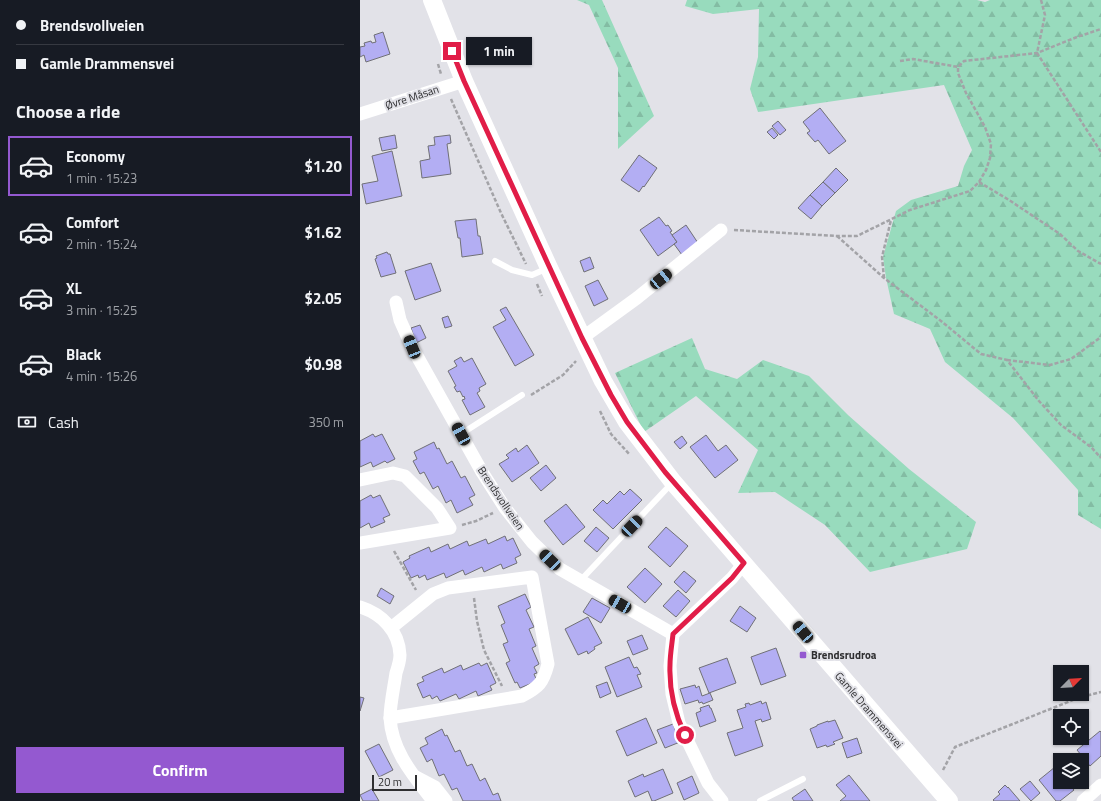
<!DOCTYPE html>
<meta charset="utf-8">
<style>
:root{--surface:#171b24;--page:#242831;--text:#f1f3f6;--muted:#9ea1a6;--line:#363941;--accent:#9459d0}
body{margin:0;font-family:"Titillium Web",sans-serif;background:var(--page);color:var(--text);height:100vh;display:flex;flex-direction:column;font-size:15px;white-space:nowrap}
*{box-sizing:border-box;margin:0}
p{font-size:13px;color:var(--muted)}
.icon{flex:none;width:22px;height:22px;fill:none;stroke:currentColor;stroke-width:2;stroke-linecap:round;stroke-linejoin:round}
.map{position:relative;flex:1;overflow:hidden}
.details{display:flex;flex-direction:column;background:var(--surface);width:360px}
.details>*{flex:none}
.top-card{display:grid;align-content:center;height:88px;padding:0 16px;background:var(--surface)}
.needle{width:26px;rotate:66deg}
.buttons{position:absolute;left:693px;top:665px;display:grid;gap:8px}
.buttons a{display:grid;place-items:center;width:36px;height:36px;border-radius:0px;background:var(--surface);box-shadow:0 1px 3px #0004;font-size:20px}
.scale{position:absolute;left:12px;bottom:10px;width:45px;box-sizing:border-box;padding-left:4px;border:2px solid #2f2f31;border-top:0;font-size:11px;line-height:14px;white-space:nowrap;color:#2f2f31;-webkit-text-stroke:3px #e2e2e8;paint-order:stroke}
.end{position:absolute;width:18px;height:18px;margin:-9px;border:5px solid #e11d48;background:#fff;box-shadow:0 0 0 2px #fff}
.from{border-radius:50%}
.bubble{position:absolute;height:28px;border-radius:0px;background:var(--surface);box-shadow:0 1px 3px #0004;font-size:13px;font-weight:700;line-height:28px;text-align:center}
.car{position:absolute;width:12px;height:24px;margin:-12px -6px;border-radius:5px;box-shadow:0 0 3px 1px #0007;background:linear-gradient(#222 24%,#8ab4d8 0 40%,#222 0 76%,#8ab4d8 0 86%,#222 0)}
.top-card b{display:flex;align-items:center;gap:14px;height:38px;font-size:15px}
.top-card b+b{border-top:1px solid var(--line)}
.top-card i{width:10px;height:10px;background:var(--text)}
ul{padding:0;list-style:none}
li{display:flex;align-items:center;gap:12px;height:60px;margin:0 8px 6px;padding:0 8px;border:2px solid transparent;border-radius:0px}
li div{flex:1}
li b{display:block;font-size:15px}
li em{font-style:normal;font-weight:700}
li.active{border-color:var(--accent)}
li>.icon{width:36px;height:36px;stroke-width:1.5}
h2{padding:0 16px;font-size:18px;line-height:48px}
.pay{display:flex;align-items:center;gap:10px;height:44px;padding:0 16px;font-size:15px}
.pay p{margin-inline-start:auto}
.primary-button{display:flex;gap:8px;margin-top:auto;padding:8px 16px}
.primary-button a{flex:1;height:46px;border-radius:0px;background:var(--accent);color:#fff;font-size:16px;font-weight:700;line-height:46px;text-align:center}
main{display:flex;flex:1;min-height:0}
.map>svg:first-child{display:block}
</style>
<main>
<section class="details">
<div class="top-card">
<b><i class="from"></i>Brendsvollveien</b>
<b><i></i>Gamle Drammensvei</b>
</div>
<h2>Choose a ride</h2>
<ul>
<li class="active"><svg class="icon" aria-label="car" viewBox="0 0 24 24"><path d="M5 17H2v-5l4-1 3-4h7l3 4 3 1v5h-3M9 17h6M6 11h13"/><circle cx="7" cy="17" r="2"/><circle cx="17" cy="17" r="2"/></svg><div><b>Economy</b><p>1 min · 15:23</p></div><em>$1.20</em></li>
<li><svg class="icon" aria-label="car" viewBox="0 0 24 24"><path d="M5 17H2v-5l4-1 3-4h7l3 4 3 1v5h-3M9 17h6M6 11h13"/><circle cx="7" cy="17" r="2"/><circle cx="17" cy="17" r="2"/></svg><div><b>Comfort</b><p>2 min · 15:24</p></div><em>$1.62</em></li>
<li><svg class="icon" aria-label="car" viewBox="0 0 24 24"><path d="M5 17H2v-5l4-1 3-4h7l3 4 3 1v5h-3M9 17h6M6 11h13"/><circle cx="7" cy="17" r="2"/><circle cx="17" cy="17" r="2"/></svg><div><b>XL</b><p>3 min · 15:25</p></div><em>$2.05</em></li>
<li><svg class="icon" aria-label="car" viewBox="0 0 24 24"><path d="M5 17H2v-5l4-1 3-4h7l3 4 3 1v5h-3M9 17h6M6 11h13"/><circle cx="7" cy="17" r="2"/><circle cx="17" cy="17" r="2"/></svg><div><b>Black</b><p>4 min · 15:26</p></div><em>$0.98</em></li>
</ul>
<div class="pay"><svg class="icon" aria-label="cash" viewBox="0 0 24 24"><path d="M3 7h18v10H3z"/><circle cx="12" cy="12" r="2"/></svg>Cash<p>350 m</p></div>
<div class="primary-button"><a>Confirm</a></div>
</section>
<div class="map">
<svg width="741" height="801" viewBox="0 0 741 801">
<defs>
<pattern id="forest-firs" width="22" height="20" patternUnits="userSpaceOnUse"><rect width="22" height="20" fill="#98dbbd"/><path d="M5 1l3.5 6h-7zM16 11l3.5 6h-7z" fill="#83bca3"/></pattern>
</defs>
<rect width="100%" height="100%" fill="#e2e2e8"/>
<!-- forest -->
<g fill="url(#forest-firs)">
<path d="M 217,0 L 242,0 L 294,116 L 258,149 L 258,68 L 229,5 Z"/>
<path d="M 327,0 L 617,0 L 625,2 L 630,0 L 741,0 L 741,529 L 718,515 L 718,490 L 653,418 L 585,362 L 570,329 L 534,314 L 526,278 L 523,257 L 536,211 L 551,200 L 598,186 L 604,166 L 612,150 L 584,85 L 398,112 L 390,89 L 398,57 L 399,9 L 353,14 L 325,6 Z"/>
<path d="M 332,338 L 345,369 L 377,379 L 403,360 L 449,376 L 488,415 L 549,469 L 616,522 L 607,549 L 510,572 L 465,525 L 415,492 L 378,493 L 398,450 L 336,396 L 284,432 L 255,373 Z"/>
</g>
<!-- building -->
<g fill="#b3aef3" stroke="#707076">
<path d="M 23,32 L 30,54 L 6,62 L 4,55 L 0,57 L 0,47 L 5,46 L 4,43 L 11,41 L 12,43 L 16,42 L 14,35 Z"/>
<path d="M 460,108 L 486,141 L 469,154 L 458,140 L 455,142 L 447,133 L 450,131 L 443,122 Z"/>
<path d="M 418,121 L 426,130 L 420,135 L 412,126 Z"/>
<path d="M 412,128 L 418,135 L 414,139 L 407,132 Z"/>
<path d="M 35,135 L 37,148 L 22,151 L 19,138 Z"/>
<path d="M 90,135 L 91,143 L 87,144 L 91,174 L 62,178 L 60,161 L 70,159 L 68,146 L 75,145 L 74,137 Z"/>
<path d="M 32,151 L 42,196 L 6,204 L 2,184 L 18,181 L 12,156 Z"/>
<path d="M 279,155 L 297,168 L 284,187 L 283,186 L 279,192 L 261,180 Z"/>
<path d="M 476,168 L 488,180 L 475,193 L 463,182 Z"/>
<path d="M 463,182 L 475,193 L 462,206 L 450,195 Z"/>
<path d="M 450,195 L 462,206 L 451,219 L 438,208 Z"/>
<path d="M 299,217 L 306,226 L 308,225 L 312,231 L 310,232 L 317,242 L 298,256 L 280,230 Z"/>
<path d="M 116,219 L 118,236 L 120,236 L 123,254 L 102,257 L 100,238 L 98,238 L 95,221 Z"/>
<path d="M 326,225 L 338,243 L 322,255 L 314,244 L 317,242 L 312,235 Z"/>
<path d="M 27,252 L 28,254 L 30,254 L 36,273 L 21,277 L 15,259 L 17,258 L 16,256 Z"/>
<path d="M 230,257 L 234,268 L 224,272 L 220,261 Z"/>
<path d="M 71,263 L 81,291 L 55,300 L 45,271 Z"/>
<path d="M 238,280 L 248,299 L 234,306 L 225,286 Z"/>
<path d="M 146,307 L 174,355 L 155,366 L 133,327 L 146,320 L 140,310 Z"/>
<path d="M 88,316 L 92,326 L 85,328 L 82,318 Z"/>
<path d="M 60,325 L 66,338 L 56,343 L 51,328 Z"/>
<path d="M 101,357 L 104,362 L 112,358 L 126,384 L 119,388 L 120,391 L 117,393 L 125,407 L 110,415 L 102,400 L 105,399 L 104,396 L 103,397 L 100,391 L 97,392 L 94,387 L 96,386 L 88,371 L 97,366 L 94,361 Z"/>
<path d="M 13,434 L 15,437 L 22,434 L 35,459 L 27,463 L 25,461 L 13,467 L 11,462 L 0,467 L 0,441 Z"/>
<path d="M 346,435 L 358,451 L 366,445 L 378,460 L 355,478 L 330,447 Z"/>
<path d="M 322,436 L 327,443 L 320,449 L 314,442 Z"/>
<path d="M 74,442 L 77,449 L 79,448 L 87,464 L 92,461 L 101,478 L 105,476 L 115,495 L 109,498 L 113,505 L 97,513 L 91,500 L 86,503 L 78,486 L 73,489 L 64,472 L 60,474 L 53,461 L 57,459 L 54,452 Z"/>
<path d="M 167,445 L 179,463 L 152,482 L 139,464 L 149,458 L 146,455 L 156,448 L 158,452 Z"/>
<path d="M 186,465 L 196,478 L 181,491 L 170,478 Z"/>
<path d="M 270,489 L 282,500 L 253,529 L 233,510 L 243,500 L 247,504 L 260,491 L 264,495 Z"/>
<path d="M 11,495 L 13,498 L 20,495 L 30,515 L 23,518 L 25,522 L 11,528 L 9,523 L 0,528 L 0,501 Z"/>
<path d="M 206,504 L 225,527 L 203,545 L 184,521 Z"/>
<path d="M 236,527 L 249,538 L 237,552 L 224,541 Z"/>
<path d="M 306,527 L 328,546 L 310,567 L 288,547 Z"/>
<path d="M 145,536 L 147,541 L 153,538 L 161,555 L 155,558 L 157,563 L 143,569 L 141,564 L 124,572 L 122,567 L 105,575 L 103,570 L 86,578 L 84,573 L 67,580 L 65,575 L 59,578 L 58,575 L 51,578 L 43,562 L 50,558 L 49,556 L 69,547 L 71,552 L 88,544 L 90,549 L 107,541 L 109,546 L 126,539 L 128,544 Z"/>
<path d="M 285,568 L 302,584 L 285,603 L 267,587 Z"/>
<path d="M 324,571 L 336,581 L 326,593 L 314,582 Z"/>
<path d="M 21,588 L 34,596 L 30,604 L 17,596 Z"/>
<path d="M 318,590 L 330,601 L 316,617 L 303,606 Z"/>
<path d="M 165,594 L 171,607 L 166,610 L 174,627 L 169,629 L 176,646 L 172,648 L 179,664 L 174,667 L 177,673 L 174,674 L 177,681 L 160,688 L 157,682 L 155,683 L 146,663 L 150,661 L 143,644 L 148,642 L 141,625 L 145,623 L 138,606 Z"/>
<path d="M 232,598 L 250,608 L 241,623 L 223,612 Z"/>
<path d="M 380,606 L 396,618 L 387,632 L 370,621 Z"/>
<path d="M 228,617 L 242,643 L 234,647 L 235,649 L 228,654 L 227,651 L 218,655 L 205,629 Z"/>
<path d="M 282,635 L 288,649 L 273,655 L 267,641 Z"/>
<path d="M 416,648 L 426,676 L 401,685 L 391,657 Z"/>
<path d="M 269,657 L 274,668 L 277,667 L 281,674 L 277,675 L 282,687 L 257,697 L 245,667 Z"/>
<path d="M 367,658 L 376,683 L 349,693 L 339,668 Z"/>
<path d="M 119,663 L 121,666 L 127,663 L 136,683 L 130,686 L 132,690 L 118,696 L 116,691 L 99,699 L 96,694 L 80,701 L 77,696 L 72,699 L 70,695 L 63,698 L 57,684 L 64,681 L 62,677 L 82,668 L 84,673 L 101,665 L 103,670 Z"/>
<path d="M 247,682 L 251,693 L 240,698 L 236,686 Z"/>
<path d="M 335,685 L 336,688 L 339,686 L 342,696 L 350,693 L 353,700 L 343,704 L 342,702 L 339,703 L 338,700 L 325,704 L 320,689 Z"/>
<path d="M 0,697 L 4,698 L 0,711 Z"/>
<path d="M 401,701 L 402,704 L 406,702 L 411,719 L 402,722 L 401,719 L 395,721 L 403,746 L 375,756 L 367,733 L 383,728 L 377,710 L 386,707 L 385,704 L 389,703 L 390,705 Z"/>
<path d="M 349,705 L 350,708 L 351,708 L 356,721 L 340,727 L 336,713 L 341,711 L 340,708 Z"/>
<path d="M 286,718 L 297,743 L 267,756 L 256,731 Z"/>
<path d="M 475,720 L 483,738 L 473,742 L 475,744 L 467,747 L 466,745 L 457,748 L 450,729 L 457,726 L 457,725 L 468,721 L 468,722 Z"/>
<path d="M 313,724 L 320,742 L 305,748 L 297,730 Z"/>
<path d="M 82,729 L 85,736 L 87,735 L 95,752 L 100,750 L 107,766 L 112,764 L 120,781 L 125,778 L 133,795 L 138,793 L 141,801 L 103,801 L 97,788 L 92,790 L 84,774 L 79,776 L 72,759 L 67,762 L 60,748 L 68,744 L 65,738 Z"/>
<path d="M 740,731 L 741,732 L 741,756 L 730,766 L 717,750 Z"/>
<path d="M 497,738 L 502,753 L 487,758 L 482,743 Z"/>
<path d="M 19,744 L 33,770 L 19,777 L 5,751 Z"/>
<path d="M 695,767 L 700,773 L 700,782 L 707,782 L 714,790 L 700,801 L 696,801 L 679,780 Z"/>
<path d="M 303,769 L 313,793 L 294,801 L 292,801 L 288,791 L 275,797 L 268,781 L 283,774 L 284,777 Z"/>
<path d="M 489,775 L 510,801 L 480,801 L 486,796 L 476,785 Z"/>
<path d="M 332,776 L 339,793 L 324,800 L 317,783 Z"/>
<path d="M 670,781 L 680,793 L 671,801 L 660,789 Z"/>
<path d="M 645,785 L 648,788 L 648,787 L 660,801 L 634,801 L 633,800 L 640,794 L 638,792 Z"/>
<path d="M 12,789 L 19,801 L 3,801 L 0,795 Z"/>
<path d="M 445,789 L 453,801 L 434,801 L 432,798 Z"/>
</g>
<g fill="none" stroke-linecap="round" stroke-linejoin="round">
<!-- path -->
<g stroke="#a3a3a7" stroke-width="2.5" stroke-dasharray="4 2" stroke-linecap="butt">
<path d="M 681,0 L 685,15 L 677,53 L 741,152"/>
<path d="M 540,61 L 553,59 L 598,67"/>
<path d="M 78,64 L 81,74"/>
<path d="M 91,99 L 141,213 L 166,264"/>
<path d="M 619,182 L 649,200 L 700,234 L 718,251 L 741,264"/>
<path d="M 374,230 L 477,236 L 497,236 L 550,210 L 610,191 L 619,182 L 626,170 L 630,158 L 631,144 L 625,127 L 606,93 L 598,73 L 598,67 L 604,61 L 677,53 L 717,37 L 741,29"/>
<path d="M 477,236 L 524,278 L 581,321 L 621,354 L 647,360 L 679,401 L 701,425 L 731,447 L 741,458"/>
<path d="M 524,278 L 522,257 L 531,220"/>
<path d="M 177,284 L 182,296"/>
<path d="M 647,360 L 690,365 L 711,359 L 741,337"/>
<path d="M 171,395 L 203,375 L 216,361"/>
<path d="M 240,411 L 251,434 L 270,455"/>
<path d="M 102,525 L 116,521 L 133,513"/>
<path d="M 34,551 L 56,590"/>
<path d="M 114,598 L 117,621 L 124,650 L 142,686"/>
<path d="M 583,770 L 595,747 L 718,698 L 741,692"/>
</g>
<!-- lane -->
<g stroke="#fff" stroke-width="6">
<path d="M 135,261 L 152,270 L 172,275 L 188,268"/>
<path d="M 101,434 L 162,395"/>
<path d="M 220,581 L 312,483"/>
<path d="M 400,801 L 443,779"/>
</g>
<!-- street -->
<g stroke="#fff" stroke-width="13">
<path d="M 0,114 L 104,81"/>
<path d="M 36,302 L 40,320 L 52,347 L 122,472 L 145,508 L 172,542 L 200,569 L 313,634"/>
<path d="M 222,338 L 277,298 L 361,230"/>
<path d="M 0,480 L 33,473 L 45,476 L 77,508 L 90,528 L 0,543"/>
<path d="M 0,607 C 22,614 39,631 40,655 C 40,661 38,667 36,673 C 34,687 30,705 30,718 C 32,752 54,776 73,801"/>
<path d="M 30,718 L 162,696 C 179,687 183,683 188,664 L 172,577 L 88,588 L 73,594 L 31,628"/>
<path d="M 56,777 L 75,787 L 86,801"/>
<path d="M 362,801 L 348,783 L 319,723 L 312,694 L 310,666 L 313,634 L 372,578 L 384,563"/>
<path d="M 723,801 L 741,785"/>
</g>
<!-- secondary -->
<path stroke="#fff" stroke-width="18" d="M 72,0 L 104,81 L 189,268 L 243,381 L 267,422 L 313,482 L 589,801"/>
</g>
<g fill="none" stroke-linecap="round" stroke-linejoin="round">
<!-- route -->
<path stroke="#e11d48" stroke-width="5" d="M 92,51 L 104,81 L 222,338 L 251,395 L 267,422 L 305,472 L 384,563 L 372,578 L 313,634 C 312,644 310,655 310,665 C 309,689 315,714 325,735"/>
</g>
<!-- markers -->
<rect fill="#9459d0" stroke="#e2e2e8" stroke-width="1.5" x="439" y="651" width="8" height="8" rx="2"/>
<g text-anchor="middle" stroke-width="4" stroke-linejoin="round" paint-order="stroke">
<!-- street labels -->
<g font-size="11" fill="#2f2f31" stroke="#e2e2e8">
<text transform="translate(52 97) rotate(-18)" y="4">Øvre Måsan</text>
<text transform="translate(141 498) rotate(56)" y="4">Brendsvollveien</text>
<text transform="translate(509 710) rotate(49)" y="4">Gamle Drammensvei</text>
</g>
<!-- poi labels -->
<g font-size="11" font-weight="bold" fill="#2f2f31" stroke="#e2e2e8" text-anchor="start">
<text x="451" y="659">Brendsrudroa</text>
</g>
</g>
</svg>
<div class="buttons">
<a><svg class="needle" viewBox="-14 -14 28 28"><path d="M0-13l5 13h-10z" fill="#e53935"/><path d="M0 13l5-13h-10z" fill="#9ea1a6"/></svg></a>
<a><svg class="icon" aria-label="locate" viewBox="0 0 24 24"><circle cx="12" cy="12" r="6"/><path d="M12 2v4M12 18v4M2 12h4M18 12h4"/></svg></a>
<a><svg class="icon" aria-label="layers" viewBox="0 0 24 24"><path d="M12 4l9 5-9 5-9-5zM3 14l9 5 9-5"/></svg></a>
</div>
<div class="scale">20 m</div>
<i class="end from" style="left:325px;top:735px"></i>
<i class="end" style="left:92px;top:51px"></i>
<div class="bubble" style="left:106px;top:37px;width:66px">1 min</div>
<i class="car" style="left:301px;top:279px;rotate:51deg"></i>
<i class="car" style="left:52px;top:347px;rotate:338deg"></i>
<i class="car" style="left:101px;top:434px;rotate:331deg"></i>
<i class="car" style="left:272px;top:526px;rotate:44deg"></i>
<i class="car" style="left:190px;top:560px;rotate:314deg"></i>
<i class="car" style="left:260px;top:604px;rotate:300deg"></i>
<i class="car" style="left:443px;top:632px;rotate:320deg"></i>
</div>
</main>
